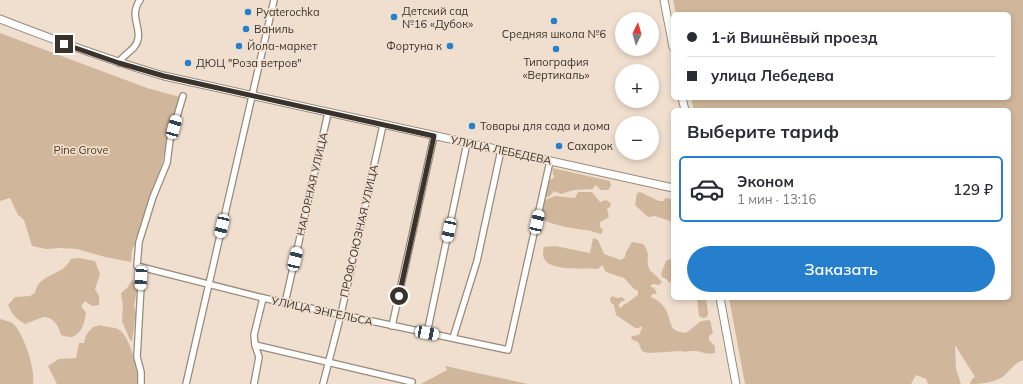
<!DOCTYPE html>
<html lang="ru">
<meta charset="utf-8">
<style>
:root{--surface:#fff;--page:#f7f7f7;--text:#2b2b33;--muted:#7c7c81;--line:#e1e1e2;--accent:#257fcc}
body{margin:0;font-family:Mulish,sans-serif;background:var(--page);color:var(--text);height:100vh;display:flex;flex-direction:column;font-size:15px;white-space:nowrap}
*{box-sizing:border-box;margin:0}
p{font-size:13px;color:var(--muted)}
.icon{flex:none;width:22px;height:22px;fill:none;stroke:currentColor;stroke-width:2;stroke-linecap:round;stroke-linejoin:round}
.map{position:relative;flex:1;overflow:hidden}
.side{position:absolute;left:671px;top:108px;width:340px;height:192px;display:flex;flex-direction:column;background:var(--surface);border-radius:6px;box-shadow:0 2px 6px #0003}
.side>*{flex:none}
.top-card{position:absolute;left:671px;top:12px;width:340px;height:88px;border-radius:6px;box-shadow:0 2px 6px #0003;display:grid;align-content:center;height:88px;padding:0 16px;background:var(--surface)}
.needle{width:26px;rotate:5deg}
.buttons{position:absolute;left:615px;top:12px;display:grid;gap:8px}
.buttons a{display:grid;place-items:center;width:44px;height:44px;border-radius:50%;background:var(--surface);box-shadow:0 2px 6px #0003;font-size:20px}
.end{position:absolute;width:18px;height:18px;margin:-9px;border:5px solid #39332c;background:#fff;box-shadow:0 0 0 2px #fff}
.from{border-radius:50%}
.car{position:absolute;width:12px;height:24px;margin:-12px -6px;border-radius:5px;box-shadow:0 0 3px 1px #0007;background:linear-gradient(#fff 24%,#345 0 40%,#fff 0 76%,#345 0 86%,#fff 0)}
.top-card b{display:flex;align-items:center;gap:14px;height:38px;font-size:15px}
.top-card b+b{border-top:1px solid var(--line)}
.top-card i{width:10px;height:10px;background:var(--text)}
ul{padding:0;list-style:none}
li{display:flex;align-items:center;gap:12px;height:66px;margin:0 8px 6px;padding:0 8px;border:2px solid transparent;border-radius:6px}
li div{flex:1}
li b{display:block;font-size:15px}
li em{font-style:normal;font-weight:600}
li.active{border-color:var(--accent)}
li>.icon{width:36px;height:36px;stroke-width:1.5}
h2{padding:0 16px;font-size:18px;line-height:48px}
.primary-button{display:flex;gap:8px;margin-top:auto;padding:8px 16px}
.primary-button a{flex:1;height:46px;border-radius:24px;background:var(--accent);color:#fff;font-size:16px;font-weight:600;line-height:46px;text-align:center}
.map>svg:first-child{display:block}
</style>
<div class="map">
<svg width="1023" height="384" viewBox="0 0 1023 384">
<rect width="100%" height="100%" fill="#f0dfce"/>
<!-- green -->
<g fill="#d0b79b">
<path d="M 673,0 L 1023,0 L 1023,360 C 1015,363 1010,370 1004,376 C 994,383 981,384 970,384 L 972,379 L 975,377 L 955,345 L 956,369 L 961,384 L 928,384 L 926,379 L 916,375 L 911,384 L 745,384 L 729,298 L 1009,298 L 1009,110 L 694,110 L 691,98 L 1009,98 L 1009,14 L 676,14 Z"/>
<path d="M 0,33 L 147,88 L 180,97 L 168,136 L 162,164 L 150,195 L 137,241 L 132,250 L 131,262 L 105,257 L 77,249 L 60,248 L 46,249 L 32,246 L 24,220 L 18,215 L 10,198 L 0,201 Z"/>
<path d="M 552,168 L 610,181 L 611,186 L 608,190 L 601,190 L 595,185 L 593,189 L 574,190 L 561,194 L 554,191 L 550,196 L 544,198 L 546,186 L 549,180 L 554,178 Z"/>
<path d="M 578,192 L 592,192 L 600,202 L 606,200 L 611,203 L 610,207 L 607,209 L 609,217 L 600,222 L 600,227 L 603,230 L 601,234 C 596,233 591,230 586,230 C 574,229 553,225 543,220 L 541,216 L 545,200 L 555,196 L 575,198 Z"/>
<path d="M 640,192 L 659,201 L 664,201 L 665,198 L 673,199 L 673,222 L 655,216 L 648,217 L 635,205 L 637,193 Z"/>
<path d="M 593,238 L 598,240 L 604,254 L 621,260 L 625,257 L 626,252 L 632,242 L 643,244 C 652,255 645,259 649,268 C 650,272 659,277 662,282 L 659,285 L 653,284 L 650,286 L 655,289 L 657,294 L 652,294 L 651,297 C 658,300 664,305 667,312 C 672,325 669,331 686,333 L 701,321 L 710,320 L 713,333 L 709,336 L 709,340 L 715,346 L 715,353 C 705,355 704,352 695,351 C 690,350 686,353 681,351 L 648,353 L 642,351 L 638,342 L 631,339 L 632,336 L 639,335 L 642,328 L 641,326 L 639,328 L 635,328 L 616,315 L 614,305 L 611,303 L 610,299 L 612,296 L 617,298 L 622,297 L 625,300 L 621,302 L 618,305 L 621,308 L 623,305 L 627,303 L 638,295 L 638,291 L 633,288 L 624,278 L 606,272 L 602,265 L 598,269 C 587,268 551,271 545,260 C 542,256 543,251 544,247 L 555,246 L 590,253 Z"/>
<path d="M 79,258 L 95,261 L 100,274 L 95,289 L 99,296 L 99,305 L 92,306 L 85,301 L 81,306 L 86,313 C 85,321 82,335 71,337 C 68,337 64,336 61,335 C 59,327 54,317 44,317 C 40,318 30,322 25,324 C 16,319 12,314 8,305 L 15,297 L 30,296 L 35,293 C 39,272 61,278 71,259 Z"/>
<path d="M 673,258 L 673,284 L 669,282 L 666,279 L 662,277 L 661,274 L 666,261 Z"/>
<path d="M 132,280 L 138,284 L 134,306 L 136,314 L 132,341 L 130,340 L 122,321 L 123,306 L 121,293 L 127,288 Z"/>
<path d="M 697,298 L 706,298 L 708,313 L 707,317 L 703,318 L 699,316 Z"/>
<path d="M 0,319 C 4,320 9,321 12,323 C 23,330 36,371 33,384 L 0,384 Z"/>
<path d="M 100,325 C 105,327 113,327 118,329 C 130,335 139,372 138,384 L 57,384 L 48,366 L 59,359 L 76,358 L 79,343 L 84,343 L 86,335 L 93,327 Z"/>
<path d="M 445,366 L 528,384 L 421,384 L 447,370 Z"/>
</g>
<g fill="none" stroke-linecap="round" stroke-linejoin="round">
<!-- minor casing -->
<g stroke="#998a7a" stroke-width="8">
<g id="minor">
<path d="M 119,63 C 123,53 136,51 138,39 C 141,27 129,15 140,0"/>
<path d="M 183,96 L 170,140 L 167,163 L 153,197 L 139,242 L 137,266 L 263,298 L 508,350 L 550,161"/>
<path d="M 285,303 L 328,113"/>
<path d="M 392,326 L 434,136"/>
<path d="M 427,333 L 467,143"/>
<path d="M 453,338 L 477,261 L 501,150"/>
<path d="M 255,345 L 412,382"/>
<path d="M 141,384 L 141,372 L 137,357 L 142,268"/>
<path d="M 186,384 L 274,0"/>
<path d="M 254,384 L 259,357 L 255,345 L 254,335 L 263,298"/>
<path d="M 323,384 L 341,314 L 383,125"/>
</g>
</g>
<!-- major casing -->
<g stroke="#998a7a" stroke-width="9">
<g id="major">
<path d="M 664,0 L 673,47"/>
<path d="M 0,19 C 54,40 108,60 164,76 L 673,188"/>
<path d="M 682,98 L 685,110"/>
<path d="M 720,298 L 736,384"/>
</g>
</g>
<!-- minor -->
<use href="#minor" stroke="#fff" stroke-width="5.5"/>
<!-- major -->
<use href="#major" stroke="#fff" stroke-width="7"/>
</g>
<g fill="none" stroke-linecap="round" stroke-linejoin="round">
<!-- route -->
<path stroke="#39332c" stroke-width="5" d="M 64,44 L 119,63 L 164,76 L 434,136 L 399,296"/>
</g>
<!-- markers -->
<g fill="#257fcc" stroke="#f0dfce" stroke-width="1.5">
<circle cx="248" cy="12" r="4"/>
<circle cx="394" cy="17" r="4"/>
<circle cx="554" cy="21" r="4"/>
<circle cx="246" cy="29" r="4"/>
<circle cx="239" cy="46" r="4"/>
<circle cx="450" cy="46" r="4"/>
<circle cx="556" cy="49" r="4"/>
<circle cx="188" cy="63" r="4"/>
<circle cx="472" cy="126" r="4"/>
<circle cx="559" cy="146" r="4"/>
</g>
<g text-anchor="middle" stroke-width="3.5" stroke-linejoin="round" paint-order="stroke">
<!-- poi labels -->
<g font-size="11" fill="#39332c" stroke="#f0dfce" text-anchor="start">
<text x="402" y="15">Детский сад<tspan x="402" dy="13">№16 «Дубок»</tspan></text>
<text x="256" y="16">Pyaterochka</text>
<text x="254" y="33">Ваниль</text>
<text x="554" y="38" text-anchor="middle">Средняя школа №6</text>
<text x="247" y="50">Йола-маркет</text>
<text x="442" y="50" text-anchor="end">Фортуна к</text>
<text x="556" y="66" text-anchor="middle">Типография<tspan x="556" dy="13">«Вертикаль»</tspan></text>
<text x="196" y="67">ДЮЦ "Роза ветров"</text>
<text x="480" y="130">Товары для сада и дома</text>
<text x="567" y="150">Сахарок</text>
</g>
<!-- park labels -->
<g font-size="11" fill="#513614" stroke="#f0dfce">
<text x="81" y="154">Pine Grove</text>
</g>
<!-- street labels -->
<g font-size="11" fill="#39332c" stroke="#f0dfce">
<text transform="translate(501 150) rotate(12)" y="4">УЛИЦА ЛЕБЕДЕВА</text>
<text transform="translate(312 184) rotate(-77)" y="4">НАГОРНАЯ УЛИЦА</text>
<text transform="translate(359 231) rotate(-77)" y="4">ПРОФСОЮЗНАЯ УЛИЦА</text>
<text transform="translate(322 311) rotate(12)" y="4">УЛИЦА ЭНГЕЛЬСА</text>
</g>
</g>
</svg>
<div class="buttons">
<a><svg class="needle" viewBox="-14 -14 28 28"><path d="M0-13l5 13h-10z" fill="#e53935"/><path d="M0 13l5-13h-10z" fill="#7c7c81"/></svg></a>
<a>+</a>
<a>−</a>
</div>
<i class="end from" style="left:399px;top:296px"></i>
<i class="end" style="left:64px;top:44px"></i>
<i class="car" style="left:174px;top:127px;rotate:16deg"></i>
<i class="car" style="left:537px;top:222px;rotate:13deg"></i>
<i class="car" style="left:222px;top:226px;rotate:193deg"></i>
<i class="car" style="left:449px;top:230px;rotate:192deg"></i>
<i class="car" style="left:295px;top:259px;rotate:13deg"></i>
<i class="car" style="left:141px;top:278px;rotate:183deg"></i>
<i class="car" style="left:427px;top:333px;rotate:101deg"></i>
<div class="top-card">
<b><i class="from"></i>1-й Вишнёвый проезд</b>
<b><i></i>улица Лебедева</b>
</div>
<section class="side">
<h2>Выберите тариф</h2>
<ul>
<li class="active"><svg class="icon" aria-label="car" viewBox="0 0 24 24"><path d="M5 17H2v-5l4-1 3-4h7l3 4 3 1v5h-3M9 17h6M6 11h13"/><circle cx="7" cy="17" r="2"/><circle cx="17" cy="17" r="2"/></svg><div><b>Эконом</b><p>1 мин · 13:16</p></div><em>129 ₽</em></li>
</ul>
<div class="primary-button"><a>Заказать</a></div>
</section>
</div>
